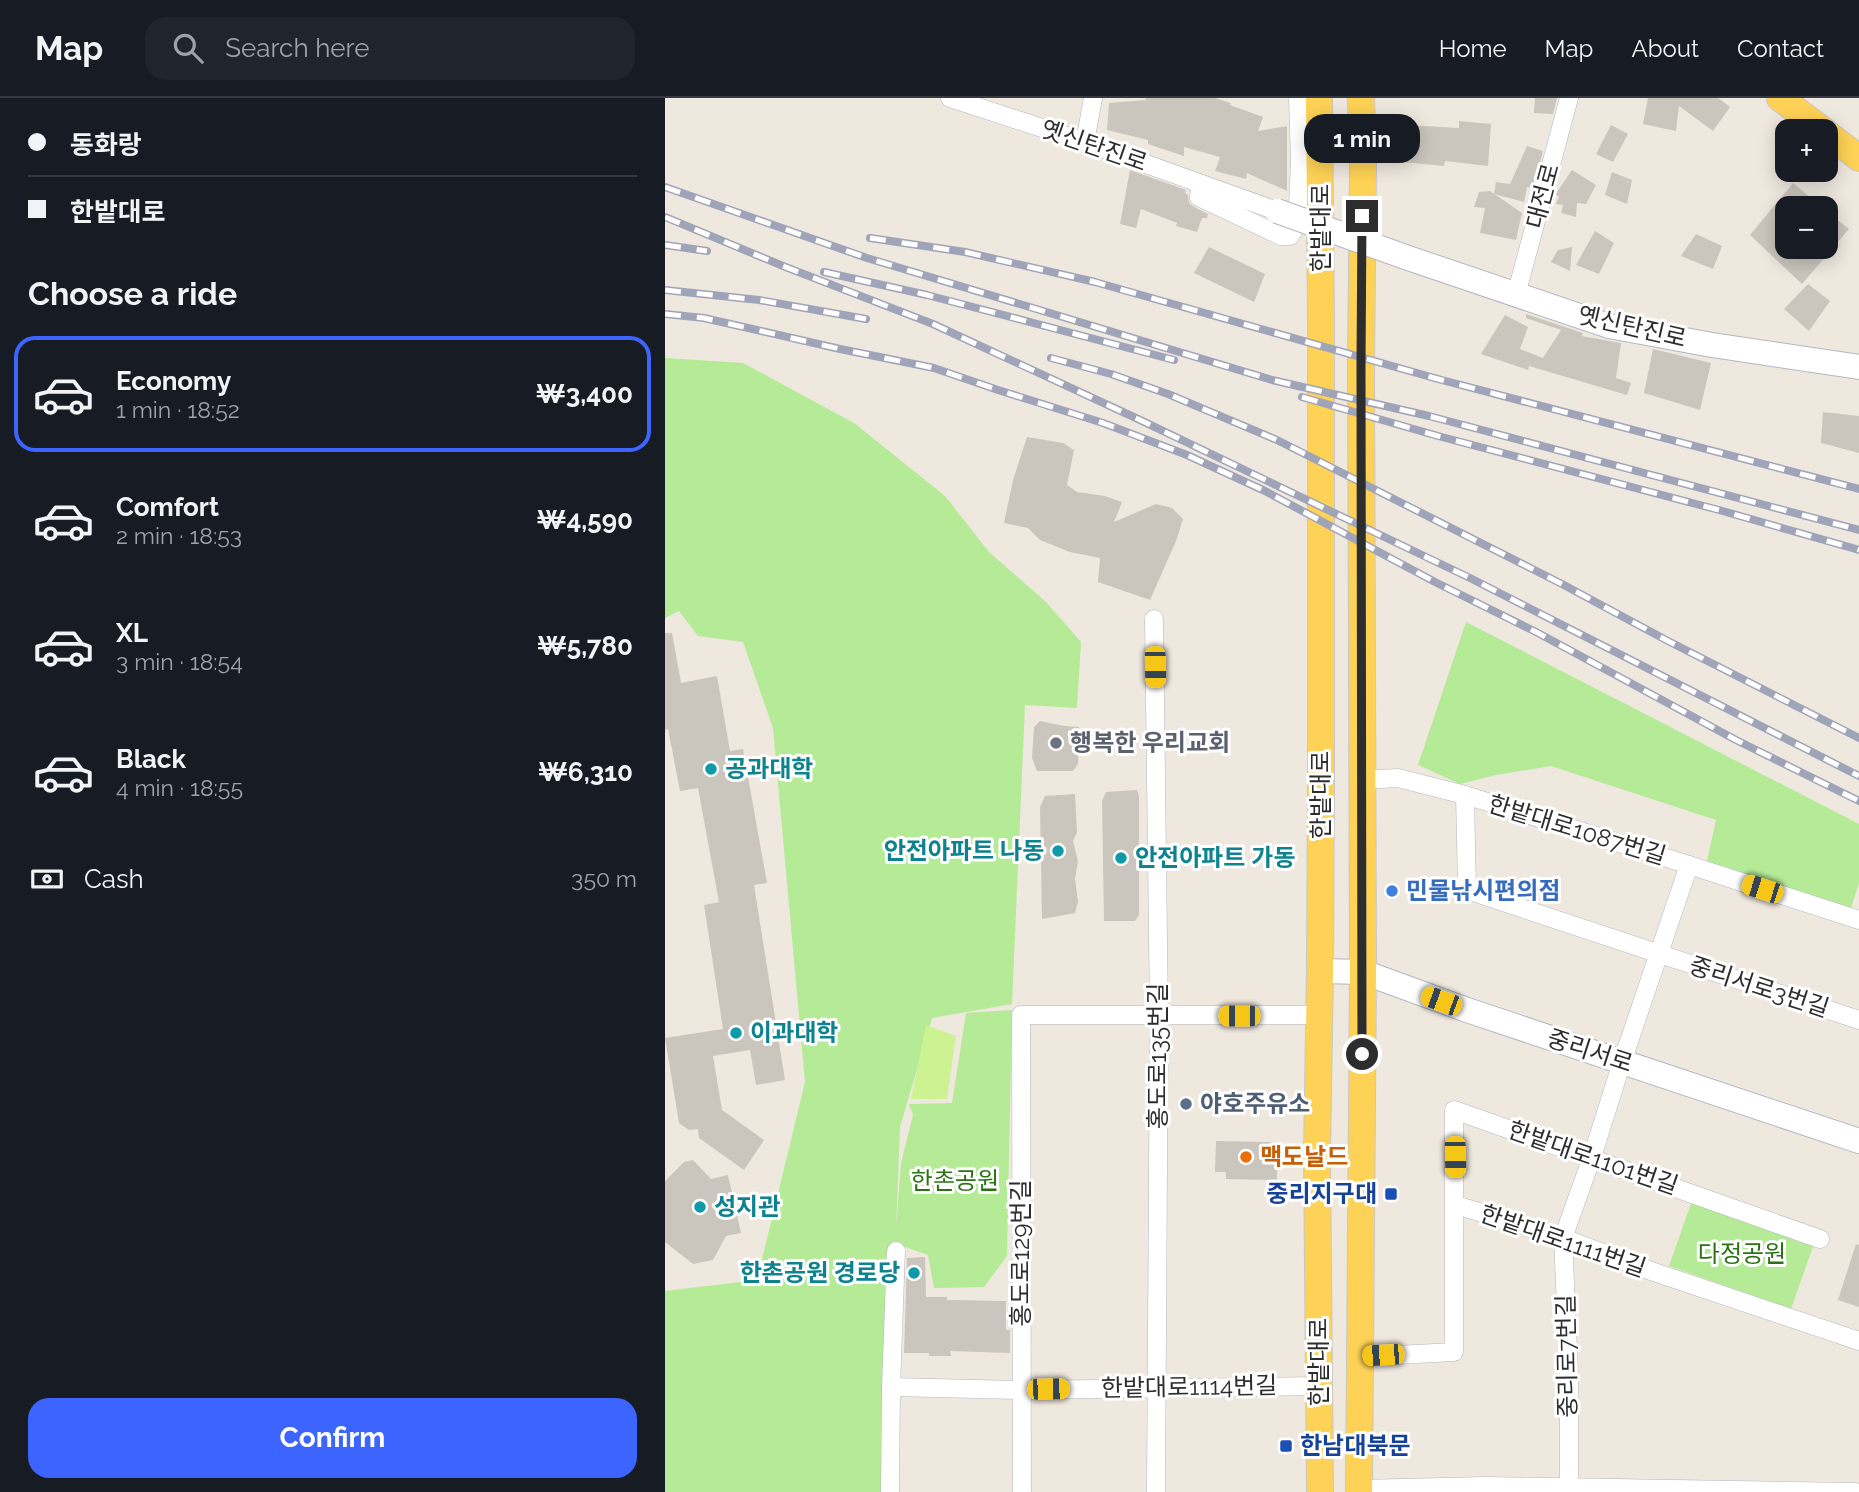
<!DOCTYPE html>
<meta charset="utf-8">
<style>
:root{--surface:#171b24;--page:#20242c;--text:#f1f3f6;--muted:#9ea1a6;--line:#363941;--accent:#3c65ff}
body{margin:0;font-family:Raleway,"Noto Sans KR",sans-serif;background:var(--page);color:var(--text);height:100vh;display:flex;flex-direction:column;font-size:26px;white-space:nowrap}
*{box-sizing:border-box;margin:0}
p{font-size:23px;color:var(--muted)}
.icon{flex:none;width:38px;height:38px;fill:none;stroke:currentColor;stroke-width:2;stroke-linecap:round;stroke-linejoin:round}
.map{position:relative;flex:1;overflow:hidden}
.details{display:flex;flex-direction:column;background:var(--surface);width:665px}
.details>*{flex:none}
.guide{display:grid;align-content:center;height:154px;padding:0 28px;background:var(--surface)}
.tools{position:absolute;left:1110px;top:21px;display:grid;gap:14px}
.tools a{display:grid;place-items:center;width:63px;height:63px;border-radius:14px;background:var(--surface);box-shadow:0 4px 18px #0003;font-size:35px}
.end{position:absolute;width:32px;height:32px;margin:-16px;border:9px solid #2d2d2d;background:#fff;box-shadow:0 0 0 4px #fff}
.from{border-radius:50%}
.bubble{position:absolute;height:49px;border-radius:21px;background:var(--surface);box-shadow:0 4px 18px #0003;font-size:23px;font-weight:700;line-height:49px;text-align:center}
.car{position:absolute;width:21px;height:42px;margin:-21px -10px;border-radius:9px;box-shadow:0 0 5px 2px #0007;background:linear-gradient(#f5c518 24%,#345 0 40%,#f5c518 0 76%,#345 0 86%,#f5c518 0)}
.guide b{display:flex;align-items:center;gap:24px;height:66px;font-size:26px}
.guide b+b{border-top:2px solid var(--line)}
.guide i{width:18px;height:18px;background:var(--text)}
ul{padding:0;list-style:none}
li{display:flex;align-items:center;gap:21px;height:116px;margin:0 14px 10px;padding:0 14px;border:4px solid transparent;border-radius:21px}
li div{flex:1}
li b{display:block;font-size:26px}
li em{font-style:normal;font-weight:700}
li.selected{border-color:var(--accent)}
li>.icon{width:63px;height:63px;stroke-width:1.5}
h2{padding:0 28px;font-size:32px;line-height:84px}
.pay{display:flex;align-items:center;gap:18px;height:77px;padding:0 28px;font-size:26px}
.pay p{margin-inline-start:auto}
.cta{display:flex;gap:14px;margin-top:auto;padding:14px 28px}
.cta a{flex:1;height:80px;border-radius:21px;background:var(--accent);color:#fff;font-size:28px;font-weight:700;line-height:80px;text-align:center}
header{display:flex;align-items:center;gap:42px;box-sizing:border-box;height:98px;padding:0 35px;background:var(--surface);border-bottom:2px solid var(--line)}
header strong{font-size:33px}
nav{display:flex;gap:38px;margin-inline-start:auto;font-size:24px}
.search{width:490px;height:63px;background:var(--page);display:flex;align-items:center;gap:18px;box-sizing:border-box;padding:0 24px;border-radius:21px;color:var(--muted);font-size:26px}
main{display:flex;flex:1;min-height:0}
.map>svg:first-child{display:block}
</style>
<header>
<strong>Map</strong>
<div class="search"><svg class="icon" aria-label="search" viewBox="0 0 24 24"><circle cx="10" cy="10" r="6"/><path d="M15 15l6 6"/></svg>Search here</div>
<nav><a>Home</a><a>Map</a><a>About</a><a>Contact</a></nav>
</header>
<main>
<section class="details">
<div class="guide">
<b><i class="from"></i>동화랑</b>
<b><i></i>한밭대로</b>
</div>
<h2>Choose a ride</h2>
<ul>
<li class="selected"><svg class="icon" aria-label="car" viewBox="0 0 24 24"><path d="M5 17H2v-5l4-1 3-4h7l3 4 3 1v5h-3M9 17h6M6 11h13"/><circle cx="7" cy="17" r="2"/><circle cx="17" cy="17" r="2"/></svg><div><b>Economy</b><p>1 min · 18:52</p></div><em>₩3,400</em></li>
<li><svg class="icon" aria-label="car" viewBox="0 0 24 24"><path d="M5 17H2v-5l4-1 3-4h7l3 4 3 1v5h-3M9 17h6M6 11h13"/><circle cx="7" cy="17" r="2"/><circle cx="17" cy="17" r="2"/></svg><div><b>Comfort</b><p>2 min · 18:53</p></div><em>₩4,590</em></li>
<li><svg class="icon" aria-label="car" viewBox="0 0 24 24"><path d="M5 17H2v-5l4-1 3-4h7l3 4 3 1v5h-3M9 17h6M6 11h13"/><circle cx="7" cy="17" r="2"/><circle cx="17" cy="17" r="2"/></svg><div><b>XL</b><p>3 min · 18:54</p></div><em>₩5,780</em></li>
<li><svg class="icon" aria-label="car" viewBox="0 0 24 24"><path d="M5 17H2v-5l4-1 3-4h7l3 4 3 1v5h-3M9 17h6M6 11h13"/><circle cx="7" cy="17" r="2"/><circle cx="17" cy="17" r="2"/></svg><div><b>Black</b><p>4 min · 18:55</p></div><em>₩6,310</em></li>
</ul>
<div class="pay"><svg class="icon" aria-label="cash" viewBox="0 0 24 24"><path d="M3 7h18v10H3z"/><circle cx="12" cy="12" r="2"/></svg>Cash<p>350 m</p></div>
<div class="cta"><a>Confirm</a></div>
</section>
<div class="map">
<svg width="1194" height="1394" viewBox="0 0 1194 1394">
<rect width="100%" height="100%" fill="#efe8df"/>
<!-- green -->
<g fill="#b5ea97">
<path d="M 0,260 L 78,265 L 189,325 L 280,398 L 324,454 L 381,504 L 416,544 L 412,610 L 360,607 L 347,906 L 267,920 L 235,1029 L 231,1131 L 236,1065 L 248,1017 L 244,1006 L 287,1005 L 301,915 L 347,912 L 342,1158 L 319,1189 L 269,1190 L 263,1157 L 229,1145 L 217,1394 L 0,1394 L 0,1193 L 92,1182 L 140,984 L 108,630 L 78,544 L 33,538 L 14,513 L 0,520 Z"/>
<path d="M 801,524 L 1194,726 L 1194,785 L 1186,810 L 1042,763 L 1051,722 L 886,668 L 831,677 L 795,686 L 753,667 Z"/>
<path d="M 1028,1100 L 1150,1143 L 1126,1211 L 1004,1168 Z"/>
</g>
<!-- pitch -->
<path fill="#ccf292" d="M 261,927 L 291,938 L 282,1001 L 246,1001 Z"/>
<!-- building -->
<g fill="#cbc6bd">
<path d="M 480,0 L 550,0 L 566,5 L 565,7 L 598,19 L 593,33 L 622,28 L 622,93 L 582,75 L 581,81 L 550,73 L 555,59 L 519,49 L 519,58 L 483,46 L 483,42 L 442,32 L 444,5 L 481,2 Z"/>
<path d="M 870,0 L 892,0 L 888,16 L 869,15 Z"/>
<path d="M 983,0 L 1053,0 L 1065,9 L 1048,33 L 1014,8 L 1011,33 L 978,26 Z"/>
<path d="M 794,23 L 826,26 L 823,68 L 780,63 L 779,68 L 739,64 L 742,27 L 794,30 Z"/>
<path d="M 946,27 L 963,36 L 948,64 L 931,56 Z"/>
<path d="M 862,48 L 878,53 L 868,90 L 862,89 L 859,104 L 829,96 L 831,84 L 845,86 Z"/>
<path d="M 465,72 L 521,92 L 520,95 L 523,97 L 524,105 L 529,109 L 543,116 L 542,120 L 537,120 L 532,134 L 511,128 L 512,125 L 476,111 L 471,130 L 455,126 Z"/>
<path d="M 907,72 L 931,87 L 921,106 L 912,105 L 911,119 L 896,115 L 898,107 L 891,106 L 894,98 L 890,97 Z"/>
<path d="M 947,74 L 967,82 L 962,106 L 940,97 Z"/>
<path d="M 1128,85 L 1158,110 L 1122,110 L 1122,149 L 1160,149 L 1160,112 L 1184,131 L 1137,186 L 1085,137 Z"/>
<path d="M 825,93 L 857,115 L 851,142 L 815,135 L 820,110 L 809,109 L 814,94 Z"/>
<path d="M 930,133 L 949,145 L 934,176 L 911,167 Z"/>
<path d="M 1031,136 L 1057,148 L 1048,171 L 1016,158 Z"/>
<path d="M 544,149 L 600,176 L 589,204 L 529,175 Z"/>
<path d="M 907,149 L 905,173 L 886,164 L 893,152 Z"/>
<path d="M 1143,186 L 1165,203 L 1144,233 L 1119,211 Z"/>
<path d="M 861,216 L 918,235 L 917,238 L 956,245 L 951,280 L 966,285 L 962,297 L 864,268 L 863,272 L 816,256 L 840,217 L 863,229 L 855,251 L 878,260 L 896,232 L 861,220 Z"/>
<path d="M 988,251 L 1046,265 L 1035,312 L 979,295 Z"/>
<path d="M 1158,314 L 1194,318 L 1194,355 L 1156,345 Z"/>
<path d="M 362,339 L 398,345 L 409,352 L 402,387 L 412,394 L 440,398 L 457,404 L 449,424 L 491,406 L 507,410 L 518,421 L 511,443 L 485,502 L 433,484 L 435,460 L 405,454 L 375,442 L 363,430 L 339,425 L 348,382 Z"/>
<path d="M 0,535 L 7,535 L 16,585 L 52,578 L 65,653 L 78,651 L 102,785 L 89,787 L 120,982 L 91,987 L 85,952 L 48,958 L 57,1012 L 99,1042 L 79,1072 L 34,1040 L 33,1031 L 24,1032 L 14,1025 L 0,940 L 58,931 L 39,807 L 54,804 L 33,690 L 15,693 L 3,631 L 0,632 Z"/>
<path d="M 375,623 L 399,628 L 414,629 L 413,666 L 408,673 L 372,673 L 367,660 L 369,629 Z"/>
<path d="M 472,692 L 474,698 L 474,817 L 470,823 L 439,823 L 437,703 L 441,694 Z"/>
<path d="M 410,696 L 412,734 L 408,743 L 413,763 L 410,781 L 413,804 L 410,815 L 377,821 L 375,709 L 380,698 Z"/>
<path d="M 551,1043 L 612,1044 L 612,1082 L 561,1081 L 561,1074 L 550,1074 Z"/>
<path d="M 28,1062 L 46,1081 L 63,1077 L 76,1135 L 61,1138 L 48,1162 L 28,1166 L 0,1144 L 0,1083 L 19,1064 Z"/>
<path d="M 1191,1146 L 1194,1147 L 1194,1209 L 1173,1202 Z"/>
<path d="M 260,1159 L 261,1199 L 282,1199 L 282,1202 L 341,1203 L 341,1232 L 345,1232 L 345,1255 L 285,1253 L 286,1258 L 264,1258 L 264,1255 L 239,1255 L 242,1160 Z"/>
</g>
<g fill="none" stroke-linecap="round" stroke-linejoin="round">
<!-- street casing -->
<g stroke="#b3b6c2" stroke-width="19">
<g id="street">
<path d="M 285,0 L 420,44 L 612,113"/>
<path d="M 420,44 L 428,0"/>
<path d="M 536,86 L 534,99 L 540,102 L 616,138 L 625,138 L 631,128 L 633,107 L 635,64 L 633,0"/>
<path d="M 851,197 L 904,0"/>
<path d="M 489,521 L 494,918 L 491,1394"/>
<path d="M 696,682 L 733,680 L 800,697 L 1024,767 L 1194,822"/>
<path d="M 800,697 L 802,792 L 1194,922"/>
<path d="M 791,1107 L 898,1140 L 989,1174 L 1194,1243"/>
<path d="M 694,1259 L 789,1254 L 789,1012 L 1155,1141"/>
<path d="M 226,1289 L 357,1292 L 654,1288"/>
<path d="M 694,1391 L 821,1388 L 1190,1394"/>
<path d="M 225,1394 L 226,1289 L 231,1153"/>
<path d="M 357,1394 L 356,917 L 654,917"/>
<path d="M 904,1394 L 904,1276 L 898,1140 L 927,1059 L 957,964 L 1024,767"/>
</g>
</g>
<!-- secondary casing -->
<g stroke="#b3b6c2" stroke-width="26">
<g id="secondary">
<path d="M 746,161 L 944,228 L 1047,247 L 1194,269"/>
<path d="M 655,873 L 698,874 L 802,912 L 1194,1043"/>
</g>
</g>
<!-- primary casing -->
<g stroke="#c8c8c8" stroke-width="28">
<g id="primary">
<path d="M 654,0 L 656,223 L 656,684 L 655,873 L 652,1055 L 655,1394"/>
<path d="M 1115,0 L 1159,33"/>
<path d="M 1160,34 L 1194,60"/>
<path d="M 694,1394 L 698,874 L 696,267 L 698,68 L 696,0"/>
</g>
</g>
<!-- street -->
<use href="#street" stroke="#fff" stroke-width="18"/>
<!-- secondary -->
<use href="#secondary" stroke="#fff" stroke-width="24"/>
<!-- primary -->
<use href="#primary" stroke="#fdd256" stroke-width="26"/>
<!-- rail casing -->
<g stroke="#a0a4b9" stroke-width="8">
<g id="rail">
<path d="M 0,89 L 202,160 L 607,282 L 764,318 L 1194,432"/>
<path d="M 0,119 L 118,168 L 268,226 L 473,321 L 805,480 L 1194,678"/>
<path d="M 205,140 L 300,154 L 430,184 L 773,281 L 1194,391"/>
<path d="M 0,147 L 42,153"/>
<path d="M 159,174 L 262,197 L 509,262"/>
<path d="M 0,192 L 94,202 L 201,221"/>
<path d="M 0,216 L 39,220 L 175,251 L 269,270 L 333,292 L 438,325 L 522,357 L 600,393 L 770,484 L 873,535 L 1071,642 L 1194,703"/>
<path d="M 386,260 L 446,276 L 503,296 L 612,342 L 897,486 L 1003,543 L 1194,640"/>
<path d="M 637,299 L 773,338 L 1054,412 L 1194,452"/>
</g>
</g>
<!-- rail -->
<use href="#rail" stroke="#fff" stroke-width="5" stroke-dasharray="16" stroke-linecap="butt"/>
<!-- secondary-bridge casing -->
<g stroke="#b3b6c2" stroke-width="26" stroke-linecap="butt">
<path id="secondary-bridge" d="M 612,113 L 746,161"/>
</g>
<!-- secondary-bridge -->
<use href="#secondary-bridge" stroke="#fff" stroke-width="24"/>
</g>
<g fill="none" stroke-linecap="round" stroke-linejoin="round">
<!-- route -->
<path stroke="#2d2d2d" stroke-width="9" d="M 697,118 L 696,267 L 697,956"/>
</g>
<!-- markers -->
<circle fill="#6b7280" stroke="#fff" stroke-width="2.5" cx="391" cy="645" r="7"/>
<g fill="#0f9aa8" stroke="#fff" stroke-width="2.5">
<circle cx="46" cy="671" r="7"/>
<circle cx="393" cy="753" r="7"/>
<circle cx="456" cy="760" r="7"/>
<circle cx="71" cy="935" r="7"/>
<circle cx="35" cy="1109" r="7"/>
<circle cx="249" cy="1175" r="7"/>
</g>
<circle fill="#3f7fe0" stroke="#fff" stroke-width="2.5" cx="727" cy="793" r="7"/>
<circle fill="#5c6f8a" stroke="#fff" stroke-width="2.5" cx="521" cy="1006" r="7"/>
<circle fill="#e8710a" stroke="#fff" stroke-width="2.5" cx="581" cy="1059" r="7"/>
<g fill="#1a4fb4" stroke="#fff" stroke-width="2.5">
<rect x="719" y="1089" width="14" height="14" rx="3.5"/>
<rect x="614" y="1341" width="14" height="14" rx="3.5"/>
</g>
<g text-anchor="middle" stroke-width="6" stroke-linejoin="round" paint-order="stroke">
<!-- street labels -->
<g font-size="24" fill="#2d2d2d" stroke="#fff">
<text transform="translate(429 48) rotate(19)" y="8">옛신탄진로</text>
<text transform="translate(878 98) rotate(-75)" y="8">대전로</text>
<text transform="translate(656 130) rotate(-90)" y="8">한밭대로</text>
<text transform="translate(967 229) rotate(13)" y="8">옛신탄진로</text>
<text transform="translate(656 697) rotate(-90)" y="8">한밭대로</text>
<text transform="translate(912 732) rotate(17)" y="8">한밭대로1087번길</text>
<text transform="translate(1094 889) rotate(18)" y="8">중리서로3번길</text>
<text transform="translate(925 953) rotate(18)" y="8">중리서로</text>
<text transform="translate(493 958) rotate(-90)" y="8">홍도로135번길</text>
<text transform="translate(928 1060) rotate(19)" y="8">한밭대로1101번길</text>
<text transform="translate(898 1143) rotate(19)" y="8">한밭대로1111번길</text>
<text transform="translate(356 1155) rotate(-90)" y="8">홍도로129번길</text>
<text transform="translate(902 1258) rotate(-91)" y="8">중리로7번길</text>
<text transform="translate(654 1264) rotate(-90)" y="8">한밭대로</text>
<text transform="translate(524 1289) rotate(-1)" y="8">한밭대로1114번길</text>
</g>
<!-- worship labels -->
<g font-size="24" font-weight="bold" fill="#5b616d" stroke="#fff" text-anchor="start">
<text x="405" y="653">행복한 우리교회</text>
</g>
<!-- culture labels -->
<g font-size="24" font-weight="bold" fill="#0d838f" stroke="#fff" text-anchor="start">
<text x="60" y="679">공과대학</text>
<text x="379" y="761" text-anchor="end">안전아파트 나동</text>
<text x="470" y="768">안전아파트 가동</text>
<text x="85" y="943">이과대학</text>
<text x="49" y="1117">성지관</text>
<text x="235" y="1183" text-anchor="end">한촌공원 경로당</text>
</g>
<!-- shop labels -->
<g font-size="24" font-weight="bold" fill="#366cbe" stroke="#fff" text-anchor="start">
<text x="741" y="801">민물낚시편의점</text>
</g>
<!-- service labels -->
<g font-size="24" font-weight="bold" fill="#4e5e75" stroke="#fff" text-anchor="start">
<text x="535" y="1014">야호주유소</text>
</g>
<!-- food labels -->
<g font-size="24" font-weight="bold" fill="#c56008" stroke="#fff" text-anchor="start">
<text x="595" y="1067">맥도날드</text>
</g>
<!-- park labels -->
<g font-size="24" fill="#2a7314" stroke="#fff">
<text x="290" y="1091">한촌공원</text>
<text x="1077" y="1164">다정공원</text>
</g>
<!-- transit labels -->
<g font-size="24" font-weight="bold" fill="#164399" stroke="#fff" text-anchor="end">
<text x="712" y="1104">중리지구대</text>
<text x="635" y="1356" text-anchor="start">한남대북문</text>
</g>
</g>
</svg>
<div class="tools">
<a>+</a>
<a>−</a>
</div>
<i class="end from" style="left:697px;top:956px"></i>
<i class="end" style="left:697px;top:118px"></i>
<div class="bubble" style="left:639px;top:16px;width:116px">1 min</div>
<i class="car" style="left:490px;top:569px;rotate:179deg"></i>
<i class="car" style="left:1097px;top:791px;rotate:288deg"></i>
<i class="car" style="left:776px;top:903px;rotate:290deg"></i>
<i class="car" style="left:574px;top:918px;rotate:270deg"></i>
<i class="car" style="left:790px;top:1059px;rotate:179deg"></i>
<i class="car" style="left:718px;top:1257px;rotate:267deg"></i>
<i class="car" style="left:383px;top:1291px;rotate:89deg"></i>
</div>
</main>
